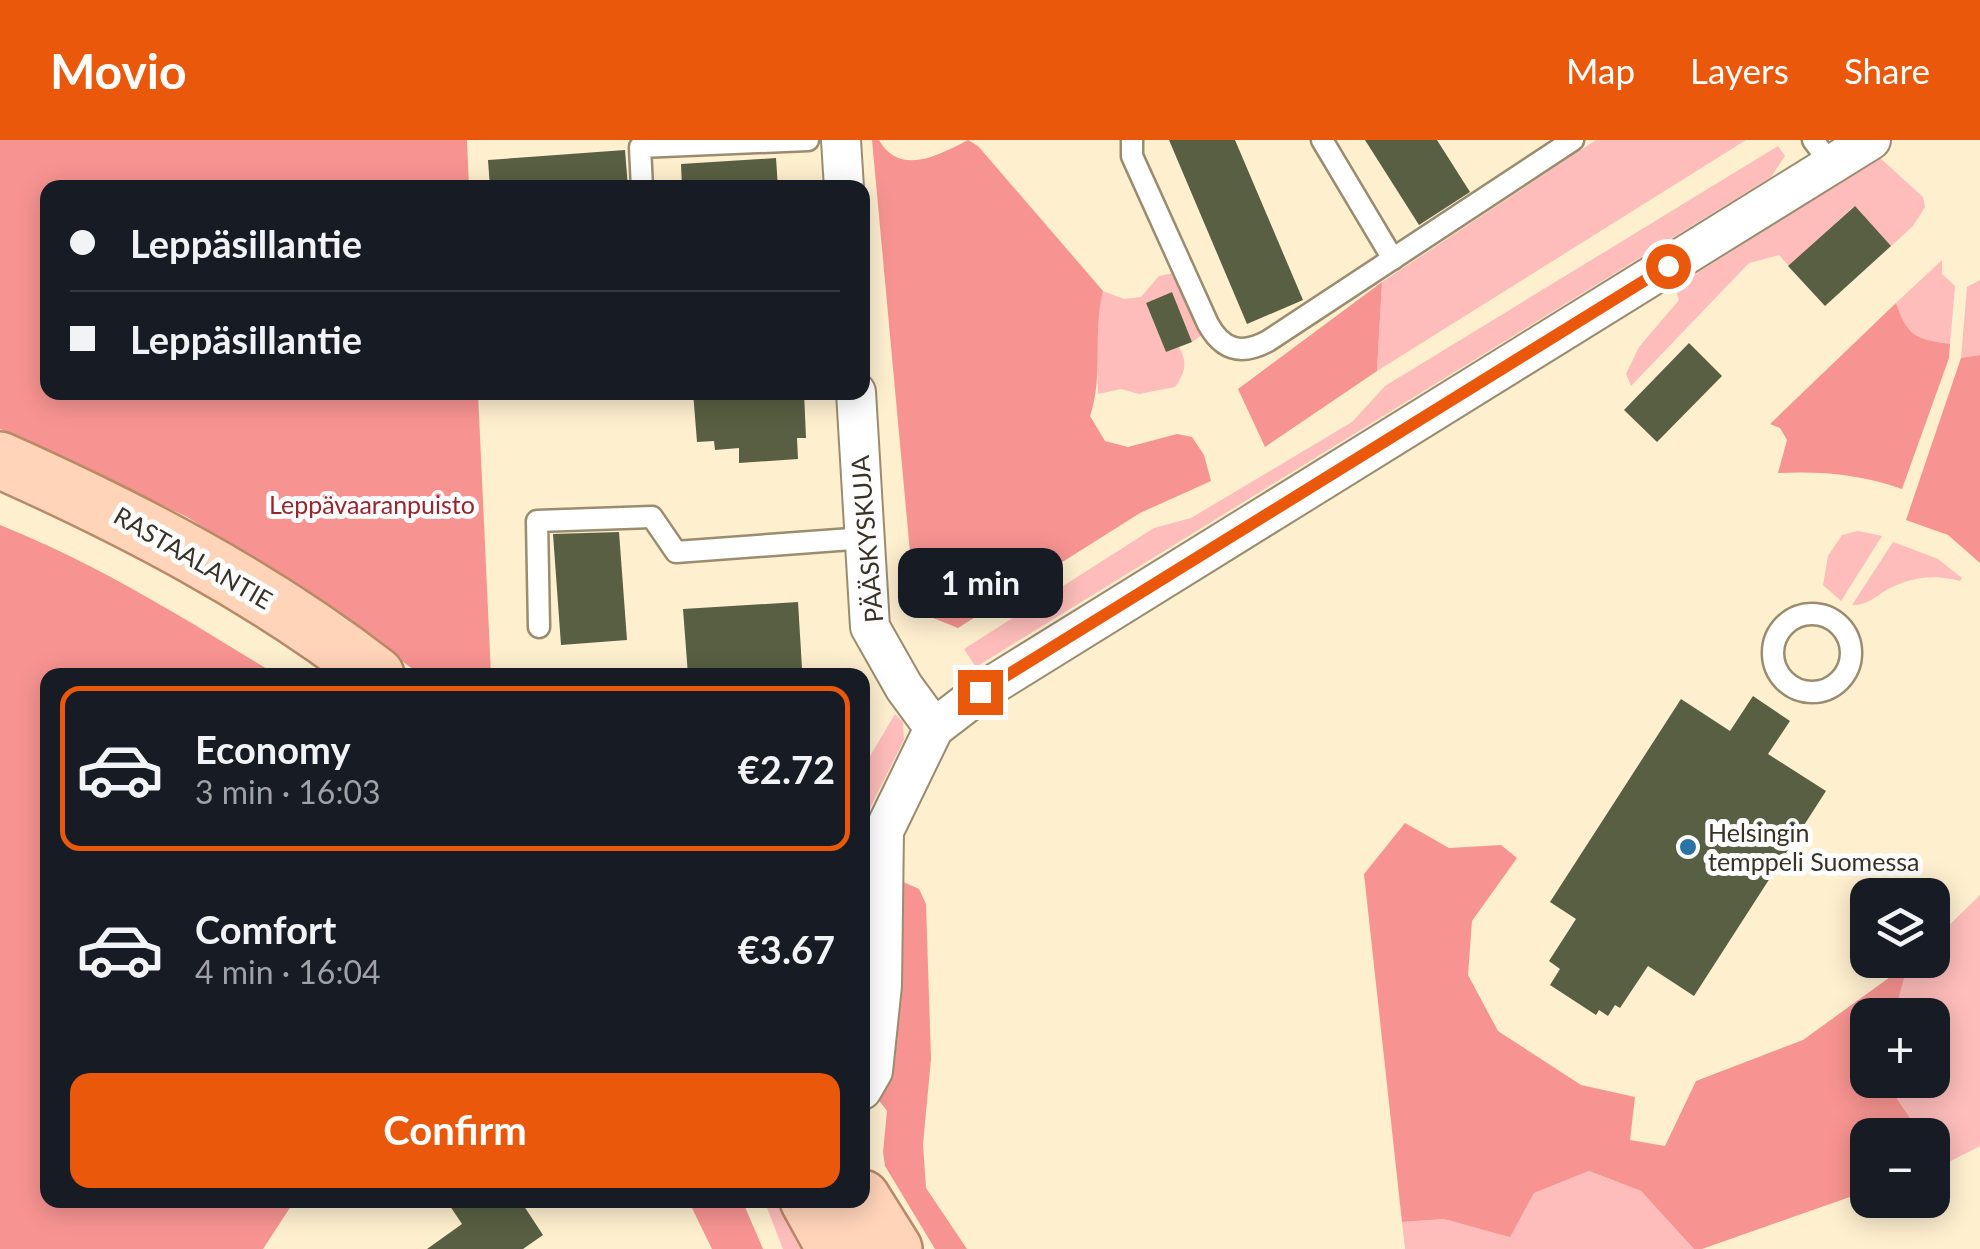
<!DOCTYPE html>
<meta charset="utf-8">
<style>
:root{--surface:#171b24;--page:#20242c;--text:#f1f3f6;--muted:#9ea1a6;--line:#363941;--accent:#ea580c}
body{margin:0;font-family:Lato,sans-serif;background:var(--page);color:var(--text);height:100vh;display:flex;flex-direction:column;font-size:38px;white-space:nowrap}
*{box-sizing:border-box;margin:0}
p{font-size:32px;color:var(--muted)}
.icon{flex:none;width:55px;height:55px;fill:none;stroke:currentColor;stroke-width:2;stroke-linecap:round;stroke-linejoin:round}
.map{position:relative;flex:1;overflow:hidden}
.side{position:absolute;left:40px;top:528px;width:830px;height:540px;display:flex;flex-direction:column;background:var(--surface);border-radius:20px;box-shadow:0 5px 25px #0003}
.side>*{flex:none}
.hud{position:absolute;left:40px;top:40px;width:830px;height:220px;border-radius:20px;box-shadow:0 5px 25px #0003;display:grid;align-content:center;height:220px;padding:0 30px;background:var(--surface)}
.tools{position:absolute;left:1850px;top:738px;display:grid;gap:20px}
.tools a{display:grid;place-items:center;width:100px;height:100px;border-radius:20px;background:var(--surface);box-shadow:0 5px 25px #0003;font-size:50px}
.end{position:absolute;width:45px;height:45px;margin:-22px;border:12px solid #ea580c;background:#fff;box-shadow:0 0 0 5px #fff}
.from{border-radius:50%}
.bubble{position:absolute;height:70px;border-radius:20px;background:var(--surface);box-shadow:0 5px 25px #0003;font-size:32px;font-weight:700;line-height:70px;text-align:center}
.hud b{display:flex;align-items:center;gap:35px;height:95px;font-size:38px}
.hud b+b{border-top:2px solid var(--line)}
.hud i{width:25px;height:25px;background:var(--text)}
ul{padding:18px 0 0;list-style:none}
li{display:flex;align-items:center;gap:30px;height:165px;margin:0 20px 15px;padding:0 10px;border:5px solid transparent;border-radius:20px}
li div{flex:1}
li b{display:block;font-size:38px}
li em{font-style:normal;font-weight:700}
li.current{border-color:var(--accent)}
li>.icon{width:90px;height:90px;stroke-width:1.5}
.button{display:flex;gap:20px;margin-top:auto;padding:20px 30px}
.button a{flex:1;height:115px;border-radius:20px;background:var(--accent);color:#fff;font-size:40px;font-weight:700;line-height:115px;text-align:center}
header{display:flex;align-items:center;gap:60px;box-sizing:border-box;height:140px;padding:0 50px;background:var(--accent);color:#fff}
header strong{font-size:48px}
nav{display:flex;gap:55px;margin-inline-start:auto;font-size:35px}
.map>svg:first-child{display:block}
</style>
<header>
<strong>Movio</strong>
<nav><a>Map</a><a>Layers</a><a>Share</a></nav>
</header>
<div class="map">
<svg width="1980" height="1109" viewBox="0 0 1980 1109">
<rect width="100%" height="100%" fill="#feefcf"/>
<!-- green -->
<g fill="#febdba">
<path d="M 1596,0 L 1746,0 L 1377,231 L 1382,142 Z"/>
<path d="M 1778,6 L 1785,16 L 1771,37 L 976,527 L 964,509 L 1154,388 L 1191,378 L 1352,282 L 1385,246 Z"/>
<path d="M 1880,18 L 1923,57 L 1925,67 L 1913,86 L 1891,106 L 1854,66 L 1789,126 L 1779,115 L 1749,123 L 1631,246 L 1626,234 L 1639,207 L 1679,160 L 1675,147 Z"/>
<path d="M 1942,120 L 1942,134 L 1955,146 L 1950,204 C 1916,199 1908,197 1896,163 Z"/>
<path d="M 1174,133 L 1206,192 L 1192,202 L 1172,152 L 1146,163 L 1166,212 L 1179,207 C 1188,223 1185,233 1175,247 L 1139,254 L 1121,249 L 1098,254 L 1096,178 L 1103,151 L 1124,159 L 1141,157 L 1159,136 Z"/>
<path d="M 1980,140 L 1980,215 L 1961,218 L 1967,147 Z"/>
<path d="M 1858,391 L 1882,396 L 1841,461 L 1823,445 L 1828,416 L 1842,395 Z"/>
<path d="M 1893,402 L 1938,419 L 1962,438 L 1960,441 C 1935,434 1911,437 1888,449 C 1875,457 1868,465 1852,465 Z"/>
<path d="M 895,574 L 903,582 L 904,600 L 868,672 L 863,702 L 863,628 Z"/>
<path d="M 1980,755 L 1980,1006 L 1943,1025 L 1933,1010 L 1932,995 L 1922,995 L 1897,959 L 1895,940 L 1932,940 L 1932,875 L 1894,875 L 1908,824 L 1912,820 L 1932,820 L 1933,801 Z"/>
<path d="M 1589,1031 L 1641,1051 L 1694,1109 L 1405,1109 L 1402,1082 L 1444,1079 L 1509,1096 L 1534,1053 Z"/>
<path d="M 764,1060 L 783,1060 L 807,1109 L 783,1109 Z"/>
</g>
<!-- forest -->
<g fill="#f79491">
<path d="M 0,0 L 467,0 L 469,47 L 48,48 L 48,252 L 478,253 L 491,535 L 421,535 L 327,466 L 187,377 L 0,289 Z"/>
<path d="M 872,0 L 879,0 C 900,37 939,15 968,0 L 978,6 L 1103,151 C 1092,193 1104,236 1090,276 L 1105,301 L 1128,307 L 1177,294 L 1192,297 L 1204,315 L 1211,341 L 1140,373 L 958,488 L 923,474 L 913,445 Z"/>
<path d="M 1382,142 L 1377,231 L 1265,307 L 1238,249 Z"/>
<path d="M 1896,163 C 1908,197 1916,199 1950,204 L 1949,218 L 1902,349 C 1860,334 1822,331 1778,333 L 1787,300 L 1780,288 L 1770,284 Z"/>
<path d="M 1980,215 L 1980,423 L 1948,395 L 1906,380 L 1961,218 Z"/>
<path d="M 0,385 C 98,424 187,480 277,535 L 48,535 L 48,1060 L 295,1060 L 263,1109 L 0,1109 Z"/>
<path d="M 1405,683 L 1449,708 L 1501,705 L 1517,718 L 1472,781 L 1468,835 L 1498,891 L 1581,945 L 1635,957 L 1630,1000 L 1665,1006 L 1696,941 L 1803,900 L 1908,824 L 1894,875 L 1868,875 L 1868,940 L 1895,940 L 1897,959 L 1922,995 L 1868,995 L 1867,1051 L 1702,1109 L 1694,1109 L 1641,1051 L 1589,1031 L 1534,1053 L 1510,1097 L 1444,1079 L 1402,1082 L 1364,734 Z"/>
<path d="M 899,740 L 919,749 L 926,764 L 931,919 L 923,1004 L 926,1048 L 967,1109 L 935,1109 L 885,1026 L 883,1012 L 887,971 L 875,955 Z"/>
<path d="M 704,1060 L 742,1060 L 763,1109 L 712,1109 L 692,1068 Z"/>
</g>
<!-- building -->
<g fill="#595f42">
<path d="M 1169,0 L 1235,0 L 1303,160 L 1247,184 Z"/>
<path d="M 1365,0 L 1437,0 L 1470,52 L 1419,85 Z"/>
<path d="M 625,10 L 628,48 L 490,48 L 488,20 Z"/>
<path d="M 776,18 L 778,48 L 682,48 L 681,24 Z"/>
<path d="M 1855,66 L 1891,106 L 1825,166 L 1788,126 Z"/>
<path d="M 1172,152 L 1192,202 L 1166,212 L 1146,163 Z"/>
<path d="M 1689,203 L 1722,236 L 1657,302 L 1624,270 Z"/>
<path d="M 693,252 L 804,252 L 806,298 L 797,298 L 798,319 L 739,323 L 739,308 L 715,310 L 714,301 L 697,302 Z"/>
<path d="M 619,392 L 627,500 L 561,505 L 553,394 Z"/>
<path d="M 798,462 L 802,528 L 688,535 L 683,469 Z"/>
<path d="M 1753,556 L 1790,581 L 1768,614 L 1826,651 L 1694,856 L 1648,826 L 1620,868 L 1615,865 L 1608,876 L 1599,870 L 1596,875 L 1550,845 L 1560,829 L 1549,821 L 1576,779 L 1550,762 L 1681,559 L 1730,591 Z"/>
<path d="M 446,1060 L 520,1060 L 543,1095 L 523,1109 L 427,1109 L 462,1084 Z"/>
</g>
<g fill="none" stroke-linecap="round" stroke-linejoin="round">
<!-- service casing -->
<g stroke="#9a8c6f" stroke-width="25">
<g id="service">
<path d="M 1132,0 L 1132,16 L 1208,184 C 1223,211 1242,215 1268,201 L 1573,0"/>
<path d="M 1322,0 L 1393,119"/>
<path d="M 1813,0 L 1831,24"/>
<path d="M 642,48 L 640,7 L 808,0"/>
<circle cx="1812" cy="513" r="39"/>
<path d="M 539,487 L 537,381 L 652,377 L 676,412 L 865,398"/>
</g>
</g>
<!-- minor casing -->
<g stroke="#9a8c6f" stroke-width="42">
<g id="minor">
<path d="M 841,0 L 844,48"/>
<path d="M 856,252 L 870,487 L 904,547 L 934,588"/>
<path d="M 862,950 L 873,931 L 882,845 L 884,691 L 934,588 L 981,552 L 1871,0"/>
</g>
</g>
<!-- primary casing -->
<g stroke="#b98968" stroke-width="60">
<g id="primary">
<path d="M 0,320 C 132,379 261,446 376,535"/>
<path d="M 862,1058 L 894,1109"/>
<path d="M 808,1060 L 835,1109"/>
</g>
</g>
<!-- service -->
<use href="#service" stroke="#fff" stroke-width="20"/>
<!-- minor -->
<use href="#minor" stroke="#fff" stroke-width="38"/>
<!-- primary -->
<use href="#primary" stroke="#ffd4b9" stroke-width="55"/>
</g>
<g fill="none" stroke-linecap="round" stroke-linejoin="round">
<!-- route -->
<path stroke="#ea580c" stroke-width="12" d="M 980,552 L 1668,126"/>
</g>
<!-- markers -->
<circle fill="#2a73a7" stroke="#fdfdfd" stroke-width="4" cx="1688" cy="707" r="10"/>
<g text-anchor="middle" stroke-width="10" stroke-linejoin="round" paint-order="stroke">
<!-- park labels -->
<g font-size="25" fill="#97252d" stroke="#fdfdfd">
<text x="372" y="374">Leppävaaranpuisto</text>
</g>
<!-- street labels -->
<g font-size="25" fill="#383226" stroke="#fdfdfd">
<text transform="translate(867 399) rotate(-95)" y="9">PÄÄSKYSKUJA</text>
<text transform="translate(193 418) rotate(30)" y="9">RASTAALANTIE</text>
</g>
<!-- poi labels -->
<g font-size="25" fill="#383226" stroke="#fdfdfd" text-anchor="start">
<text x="1708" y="702">Helsingin<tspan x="1708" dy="29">temppeli Suomessa</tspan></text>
</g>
</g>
</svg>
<div class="tools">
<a><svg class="icon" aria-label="layers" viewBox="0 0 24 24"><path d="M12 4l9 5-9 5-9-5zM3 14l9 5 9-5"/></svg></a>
<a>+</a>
<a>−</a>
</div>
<i class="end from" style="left:1668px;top:126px"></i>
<i class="end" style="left:980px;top:552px"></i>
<div class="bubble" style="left:898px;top:408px;width:165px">1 min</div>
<div class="hud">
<b><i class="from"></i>Leppäsillantie</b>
<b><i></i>Leppäsillantie</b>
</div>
<section class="side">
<ul>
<li class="current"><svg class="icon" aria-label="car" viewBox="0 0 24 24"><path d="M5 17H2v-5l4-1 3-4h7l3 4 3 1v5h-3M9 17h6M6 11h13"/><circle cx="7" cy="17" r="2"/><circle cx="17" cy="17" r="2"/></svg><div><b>Economy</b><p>3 min · 16:03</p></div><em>€2.72</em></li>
<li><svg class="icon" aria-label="car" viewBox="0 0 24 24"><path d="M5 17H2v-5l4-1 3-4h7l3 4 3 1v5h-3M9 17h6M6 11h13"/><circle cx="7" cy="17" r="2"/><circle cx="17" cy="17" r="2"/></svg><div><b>Comfort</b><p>4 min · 16:04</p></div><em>€3.67</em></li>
</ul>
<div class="button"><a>Confirm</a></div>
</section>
</div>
